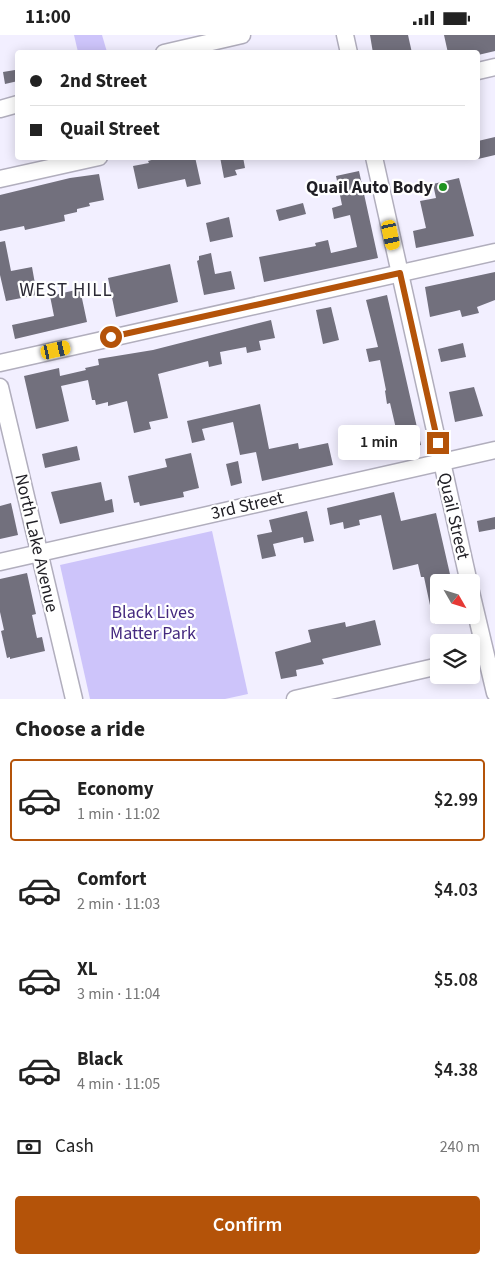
<!DOCTYPE html>
<meta charset="utf-8">
<style>
:root{--surface:#fff;--page:#f6f6f6;--text:#222;--muted:#767676;--line:#e0e0e0;--accent:#b45309}
body{margin:0;font-family:"Source Sans 3",sans-serif;background:var(--page);color:var(--text);height:100vh;display:flex;flex-direction:column;font-size:19px;white-space:nowrap}
*{box-sizing:border-box;margin:0}
p{font-size:16px;color:var(--muted)}
.icon{flex:none;width:28px;height:28px;fill:none;stroke:currentColor;stroke-width:2;stroke-linecap:round;stroke-linejoin:round}
.map{position:relative;height:664px;overflow:hidden}
.panel{display:flex;flex-direction:column;background:var(--surface);flex:1}
.panel>*{flex:none}
.guide{position:absolute;left:15px;top:15px;width:465px;height:110px;border-radius:5px;box-shadow:0 2px 12px #0003;display:grid;align-content:center;height:110px;padding:0 15px;background:var(--surface)}
.needle{width:32px;rotate:129deg}
.controls{position:absolute;left:430px;top:539px;display:grid;gap:10px}
.controls a{display:grid;place-items:center;width:50px;height:50px;border-radius:5px;background:var(--surface);box-shadow:0 2px 12px #0003;font-size:25px}
.end{position:absolute;width:22px;height:22px;margin:-11px;border:6px solid #b45309;background:#fff;box-shadow:0 0 0 2px #fff}
.from{border-radius:50%}
.bubble{position:absolute;height:35px;border-radius:5px;background:var(--surface);box-shadow:0 2px 12px #0003;font-size:16px;font-weight:600;line-height:35px;text-align:center}
.car{position:absolute;width:15px;height:30px;margin:-15px -8px;border-radius:6px;box-shadow:0 0 4px 1px #0007;background:linear-gradient(#f5c518 24%,#345 0 40%,#f5c518 0 76%,#345 0 86%,#f5c518 0)}
.guide b{display:flex;align-items:center;gap:18px;height:48px;font-size:19px}
.guide b+b{border-top:1px solid var(--line)}
.guide i{width:12px;height:12px;background:var(--text)}
ul{padding:0;list-style:none}
li{display:flex;align-items:center;gap:15px;height:82px;margin:0 10px 8px;padding:0 5px;border:2px solid transparent;border-radius:5px}
li div{flex:1}
li b{display:block;font-size:19px}
li em{font-style:normal;font-weight:600}
li.selected{border-color:var(--accent)}
li>.icon{width:45px;height:45px;stroke-width:1.5}
h2{padding:0 15px;font-size:22px;line-height:60px}
.pay{display:flex;align-items:center;gap:12px;height:55px;padding:0 15px;font-size:19px}
.pay p{margin-inline-start:auto}
.action{display:flex;gap:10px;margin-top:auto;padding:10px 15px}
.action a{flex:1;height:58px;border-radius:5px;background:var(--accent);color:#fff;font-size:20px;font-weight:600;line-height:58px;text-align:center}
.status{display:flex;justify-content:space-between;align-items:center;height:35px;padding:0 25px;background:var(--surface);direction:ltr}
.status svg{height:14px;fill:currentColor}
.map>svg:first-child{display:block}
</style>
<div class="status"><b>11:00</b><svg viewBox="0 0 49 12"><path d="M0 12V9h3v3zM5 12V6h3v6zM10 12V3h3v9zM15 12V0h3v12zM26 1h20v11H26zM47 4h2v5h-2z"/></svg></div>
<div class="map">
<svg width="495" height="664" viewBox="0 0 495 664">
<rect width="100%" height="100%" fill="#f2efff"/>
<!-- green -->
<g fill="#cdc4fa">
<path d="M 74,0 L 102,0 L 107,17 L 78,17 Z"/>
<path d="M 212,496 L 248,659 L 225,664 L 90,664 L 60,530 Z"/>
</g>
<!-- building -->
<g fill="#72707d">
<path d="M 370,0 L 408,0 L 412,18 L 373,18 Z"/>
<path d="M 444,0 L 495,0 L 495,16 L 478,20 L 478,18 L 448,18 Z"/>
<path d="M 15,35 L 18,46 L 5,49 L 3,37 Z"/>
<path d="M 495,102 L 495,120 L 478,124 L 478,106 Z"/>
<path d="M 162,122 L 195,122 L 201,149 L 187,152 L 185,144 L 138,154 L 133,131 L 149,128 L 148,126 Z"/>
<path d="M 220,122 L 243,122 L 245,133 L 235,135 L 237,140 L 224,143 Z"/>
<path d="M 359,136 L 378,223 L 264,247 L 259,222 L 316,211 L 315,208 L 328,205 L 331,218 L 357,212 L 350,180 L 334,184 L 332,173 L 342,170 L 336,141 Z"/>
<path d="M 99,139 L 104,165 L 89,168 L 90,171 L 77,174 L 77,177 L 64,180 L 65,186 L 25,195 L 24,191 L 0,196 L 0,160 L 70,143 Z"/>
<path d="M 459,143 L 474,201 L 416,213 L 413,196 L 426,193 L 420,166 L 436,163 L 433,149 Z"/>
<path d="M 303,168 L 306,179 L 279,186 L 276,175 Z"/>
<path d="M 229,182 L 233,202 L 210,207 L 206,188 Z"/>
<path d="M 5,206 L 11,236 L 32,232 L 37,260 L 6,266 L 0,240 L 0,207 Z"/>
<path d="M 211,218 L 215,239 L 231,236 L 235,254 L 204,260 L 197,226 L 199,225 L 199,221 Z"/>
<path d="M 170,229 L 178,267 L 116,282 L 108,243 Z"/>
<path d="M 495,237 L 495,265 L 477,272 L 479,278 L 462,282 L 460,275 L 430,282 L 425,252 Z"/>
<path d="M 80,254 L 87,287 L 15,304 L 12,290 L 54,281 L 50,261 Z"/>
<path d="M 387,260 L 421,410 L 362,424 L 360,411 L 393,404 L 392,399 L 397,398 L 390,368 L 387,369 L 385,356 L 386,355 L 380,325 L 369,327 L 366,314 L 378,312 L 366,265 Z"/>
<path d="M 331,272 L 339,305 L 323,309 L 316,275 Z"/>
<path d="M 271,285 L 275,303 L 259,306 L 261,315 L 247,318 L 246,312 L 220,317 L 222,329 L 209,332 L 208,326 L 158,339 L 168,383 L 149,387 L 151,394 L 134,398 L 127,366 L 108,371 L 108,367 L 96,370 L 95,365 L 92,365 L 88,345 L 61,351 L 69,386 L 36,394 L 24,341 L 59,333 L 60,341 L 86,335 L 85,333 L 99,330 L 98,324 L 153,315 Z"/>
<path d="M 463,308 L 466,322 L 441,327 L 438,314 Z"/>
<path d="M 474,352 L 483,381 L 455,387 L 449,357 Z"/>
<path d="M 260,369 L 269,414 L 298,408 L 299,414 L 328,408 L 333,430 L 262,446 L 256,417 L 240,420 L 233,387 L 202,394 L 205,405 L 192,408 L 187,386 Z"/>
<path d="M 77,411 L 80,425 L 45,433 L 42,419 Z"/>
<path d="M 191,418 L 199,453 L 183,457 L 184,462 L 140,471 L 139,467 L 134,468 L 128,441 L 167,432 L 165,424 Z"/>
<path d="M 238,426 L 242,448 L 231,451 L 226,429 Z"/>
<path d="M 101,447 L 105,466 L 112,464 L 114,477 L 60,489 L 51,457 Z"/>
<path d="M 394,457 L 401,486 L 436,478 L 452,548 L 439,548 L 439,589 L 434,589 L 424,542 L 421,542 L 418,529 L 393,535 L 381,480 L 359,485 L 360,490 L 344,494 L 343,487 L 330,490 L 327,473 Z"/>
<path d="M 11,468 L 18,500 L 0,504 L 0,471 Z"/>
<path d="M 307,476 L 314,506 L 304,508 L 303,502 L 273,509 L 276,521 L 262,524 L 257,500 L 272,497 L 269,485 Z"/>
<path d="M 495,482 L 495,494 L 479,497 L 477,486 Z"/>
<path d="M 27,538 L 36,579 L 32,580 L 37,603 L 42,602 L 45,616 L 10,624 L 10,622 L 7,623 L 1,596 L 4,595 L 0,577 L 0,544 Z"/>
<path d="M 375,585 L 381,610 L 322,624 L 324,629 L 296,635 L 297,641 L 281,644 L 275,617 L 311,607 L 308,595 L 345,587 L 346,592 Z"/>
</g>
<g fill="none" stroke-linecap="round" stroke-linejoin="round">
<!-- minor casing -->
<g stroke="#b1aebd" stroke-width="19">
<g id="minor">
<path d="M 345,0 L 349,18"/>
<path d="M 164,18 L 242,0"/>
<path d="M 478,36 L 495,32"/>
<path d="M 0,74 L 18,69"/>
<path d="M 374,122 L 469,548"/>
<path d="M 0,144 L 99,122"/>
<path d="M 0,328 L 495,217"/>
<path d="M 0,352 L 74,664"/>
<path d="M 0,527 L 495,415"/>
<path d="M 471,557 L 495,658"/>
<path d="M 295,664 L 439,631"/>
</g>
</g>
<!-- minor -->
<use href="#minor" stroke="#fff" stroke-width="16"/>
</g>
<g fill="none" stroke-linecap="round" stroke-linejoin="round">
<!-- route -->
<path stroke="#b45309" stroke-width="6" d="M 111,302 L 400,238 L 438,408"/>
</g>
<!-- markers -->
<circle fill="#1f9320" stroke="#fff" stroke-width="2" cx="443" cy="152" r="5"/>
<g text-anchor="middle" stroke-width="4.5" stroke-linejoin="round" paint-order="stroke">
<!-- poi labels -->
<g font-size="18" font-weight="bold" fill="#1f1e24" stroke="#fff" text-anchor="end">
<text x="433" y="158">Quail Auto Body</text>
</g>
<!-- street labels -->
<g font-size="18" fill="#1f1e24" stroke="#fff">
<text transform="translate(247 470) rotate(-13)" y="6">3rd Street</text>
<text transform="translate(454 481) rotate(77)" y="6">Quail Street</text>
<text transform="translate(37 508) rotate(77)" y="6">North Lake Avenue</text>
</g>
<!-- park labels -->
<g font-size="18" fill="#452a80" stroke="#fff">
<text x="153" y="583">Black Lives<tspan x="153" dy="21">Matter Park</tspan></text>
</g>
<!-- neighbourhood labels -->
<g font-size="19" letter-spacing="1" fill="#2b2935" stroke="#fff">
<text x="66" y="261">WEST HILL</text>
</g>
</g>
</svg>
<div class="controls">
<a><svg class="needle" viewBox="-14 -14 28 28"><path d="M0-13l5 13h-10z" fill="#e53935"/><path d="M0 13l5-13h-10z" fill="#767676"/></svg></a>
<a><svg class="icon" aria-label="layers" viewBox="0 0 24 24"><path d="M12 4l9 5-9 5-9-5zM3 14l9 5 9-5"/></svg></a>
</div>
<i class="end from" style="left:111px;top:302px"></i>
<i class="end" style="left:438px;top:408px"></i>
<div class="bubble" style="left:338px;top:390px;width:82px">1 min</div>
<i class="car" style="left:391px;top:200px;rotate:168deg"></i>
<i class="car" style="left:56px;top:315px;rotate:77deg"></i>
<div class="guide">
<b><i class="from"></i>2nd Street</b>
<b><i></i>Quail Street</b>
</div>
</div>
<section class="panel">
<h2>Choose a ride</h2>
<ul>
<li class="selected"><svg class="icon" aria-label="car" viewBox="0 0 24 24"><path d="M5 17H2v-5l4-1 3-4h7l3 4 3 1v5h-3M9 17h6M6 11h13"/><circle cx="7" cy="17" r="2"/><circle cx="17" cy="17" r="2"/></svg><div><b>Economy</b><p>1 min · 11:02</p></div><em>$2.99</em></li>
<li><svg class="icon" aria-label="car" viewBox="0 0 24 24"><path d="M5 17H2v-5l4-1 3-4h7l3 4 3 1v5h-3M9 17h6M6 11h13"/><circle cx="7" cy="17" r="2"/><circle cx="17" cy="17" r="2"/></svg><div><b>Comfort</b><p>2 min · 11:03</p></div><em>$4.03</em></li>
<li><svg class="icon" aria-label="car" viewBox="0 0 24 24"><path d="M5 17H2v-5l4-1 3-4h7l3 4 3 1v5h-3M9 17h6M6 11h13"/><circle cx="7" cy="17" r="2"/><circle cx="17" cy="17" r="2"/></svg><div><b>XL</b><p>3 min · 11:04</p></div><em>$5.08</em></li>
<li><svg class="icon" aria-label="car" viewBox="0 0 24 24"><path d="M5 17H2v-5l4-1 3-4h7l3 4 3 1v5h-3M9 17h6M6 11h13"/><circle cx="7" cy="17" r="2"/><circle cx="17" cy="17" r="2"/></svg><div><b>Black</b><p>4 min · 11:05</p></div><em>$4.38</em></li>
</ul>
<div class="pay"><svg class="icon" aria-label="cash" viewBox="0 0 24 24"><path d="M3 7h18v10H3z"/><circle cx="12" cy="12" r="2"/></svg>Cash<p>240 m</p></div>
<div class="action"><a>Confirm</a></div>
</section>
